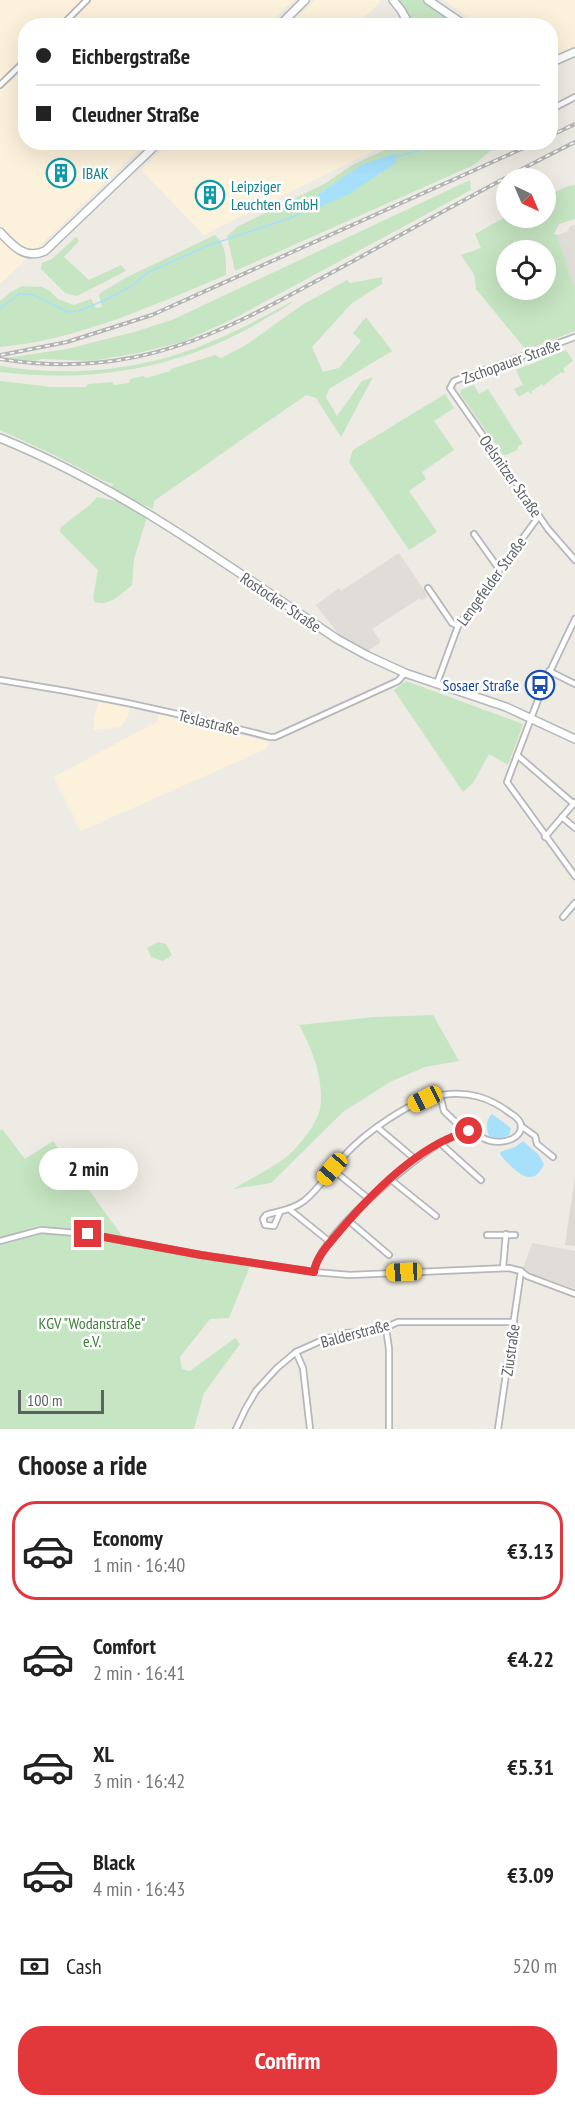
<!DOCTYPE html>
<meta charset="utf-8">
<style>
:root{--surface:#fff;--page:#f2f2f2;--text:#222;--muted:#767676;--line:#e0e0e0;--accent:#e2373b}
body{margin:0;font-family:"PT Sans Narrow",sans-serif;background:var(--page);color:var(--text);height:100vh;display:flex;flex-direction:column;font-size:22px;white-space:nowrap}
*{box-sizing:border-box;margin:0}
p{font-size:20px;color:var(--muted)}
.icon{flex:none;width:33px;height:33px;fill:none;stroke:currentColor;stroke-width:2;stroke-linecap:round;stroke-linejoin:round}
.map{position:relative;height:1429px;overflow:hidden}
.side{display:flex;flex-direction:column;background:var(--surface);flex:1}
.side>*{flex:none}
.banner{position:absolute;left:18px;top:18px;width:540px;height:132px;border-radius:24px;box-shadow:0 6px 24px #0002;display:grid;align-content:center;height:132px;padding:0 18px;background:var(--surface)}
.needle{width:39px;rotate:136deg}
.fabs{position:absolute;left:496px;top:168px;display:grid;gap:12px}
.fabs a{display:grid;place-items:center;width:60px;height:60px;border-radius:50%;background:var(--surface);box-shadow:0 6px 24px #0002;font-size:30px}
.scale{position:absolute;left:18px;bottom:15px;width:86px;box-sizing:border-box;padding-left:6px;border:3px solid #5c6164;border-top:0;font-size:16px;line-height:21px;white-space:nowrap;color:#5c6164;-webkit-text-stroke:4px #fff;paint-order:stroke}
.end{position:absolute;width:27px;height:27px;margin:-14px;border:8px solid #e2373b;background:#fff;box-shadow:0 0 0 3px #fff}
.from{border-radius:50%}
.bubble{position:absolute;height:42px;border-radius:21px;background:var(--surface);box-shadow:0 6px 24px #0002;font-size:20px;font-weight:600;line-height:42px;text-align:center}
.car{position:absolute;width:18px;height:36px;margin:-18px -9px;border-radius:8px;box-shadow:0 0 4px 2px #0007;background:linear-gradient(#f5c518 24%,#345 0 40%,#f5c518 0 76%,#345 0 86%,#f5c518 0)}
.banner b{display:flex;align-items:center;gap:21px;height:57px;font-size:22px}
.banner b+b{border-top:2px solid var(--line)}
.banner i{width:15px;height:15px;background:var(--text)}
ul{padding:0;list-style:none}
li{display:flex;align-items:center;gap:18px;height:99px;margin:0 12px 9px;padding:0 6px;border:3px solid transparent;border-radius:24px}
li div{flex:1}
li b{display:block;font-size:22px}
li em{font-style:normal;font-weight:600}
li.active{border-color:var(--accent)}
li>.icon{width:54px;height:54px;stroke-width:1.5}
h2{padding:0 18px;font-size:27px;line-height:72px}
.pay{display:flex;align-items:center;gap:15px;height:66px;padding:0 18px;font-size:22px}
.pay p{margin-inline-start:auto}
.cta{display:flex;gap:12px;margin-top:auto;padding:12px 18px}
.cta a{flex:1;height:69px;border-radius:24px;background:var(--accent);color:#fff;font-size:24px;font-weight:600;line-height:69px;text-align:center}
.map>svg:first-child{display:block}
</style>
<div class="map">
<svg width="575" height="1429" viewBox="0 0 575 1429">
<rect width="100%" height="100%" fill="#eeebe4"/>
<!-- commercial -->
<g fill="#fcf1db">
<path d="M 0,0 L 294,0 L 267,25 L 26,26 L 26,142 L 146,143 L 0,284 Z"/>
<path d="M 315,0 L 379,0 L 381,2 L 356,25 L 288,25 Z"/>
<path d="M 444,0 L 575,0 L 575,45 L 551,56 L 550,26 L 479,25 Z"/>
<path d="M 169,143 L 389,143 L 204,235 L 141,170 Z"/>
<path d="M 99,702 L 130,708 L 128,716 L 121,727 L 94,730 L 94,718 Z"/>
<path d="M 159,714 L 269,742 L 266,749 L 81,831 L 54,777 L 158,721 Z"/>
</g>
<!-- industrial -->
<g fill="#e0ddd9">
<path d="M 575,225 L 575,288 L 557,235 L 568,231 L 570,226 Z"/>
<path d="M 399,553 L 428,596 L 422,601 L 420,598 L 372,629 L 381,642 L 368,651 L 340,636 L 316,605 L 339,588 L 341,591 Z"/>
<path d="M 532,1243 L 575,1251 L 575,1289 L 533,1274 L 523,1268 Z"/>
</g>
<!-- education -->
<path fill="#dedad3" d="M 575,1176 L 575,1246 L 565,1245 Z"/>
<!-- green -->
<g fill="#c6e5c2" fill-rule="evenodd">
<path d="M 396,0 L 423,0 L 460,25 L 414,25 Z"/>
<path d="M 400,143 L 499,143 L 474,165 L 235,271 L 227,236 L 237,227 L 326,183 L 352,165 ZM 382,173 L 316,209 L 321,192 L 343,179 Z"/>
<path d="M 470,180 L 471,190 L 233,319 L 182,342 L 138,353 L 91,361 L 42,359 L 36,361 L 6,358 L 67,349 L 134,332 L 172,320 Z"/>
<path d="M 575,185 L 575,219 L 559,224 L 554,234 L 557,235 L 575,288 L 575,331 L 526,350 L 476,289 L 474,274 L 461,255 L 481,248 L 475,234 L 507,216 L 507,218 L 546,218 L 546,196 L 568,186 ZM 507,250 L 546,250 L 546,290 L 507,290 Z"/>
<path d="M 215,235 C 227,246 226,260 226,275 C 154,305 78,340 0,347 L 0,301 L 11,292 L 22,286 L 42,287 L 50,291 L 58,299 L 74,305 L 91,299 L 96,308 L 102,307 L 99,294 L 127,277 Z"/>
<path d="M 76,237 L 79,241 L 64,257 L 89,280 L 121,265 L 126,271 L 77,296 L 65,293 L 41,269 L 42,263 L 52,259 Z"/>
<path d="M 382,277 L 382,284 L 352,303 L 312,347 L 323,372 L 339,368 L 361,341 L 353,333 L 366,317 L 392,351 L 329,389 L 326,397 L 337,416 L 362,381 L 373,377 L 341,437 L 316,398 L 306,395 L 154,501 L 153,509 L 108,489 L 115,483 L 112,484 L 104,481 L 54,455 L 0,430 L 0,381 L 51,387 L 86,387 L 88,384 L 112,382 L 114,385 L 129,383 L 130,379 L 143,376 L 146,378 L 170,371 L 171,369 L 215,355 L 221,358 L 246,345 L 302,305 L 347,280 L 350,283 Z"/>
<path d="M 293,301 C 284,310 269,316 258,323 C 179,369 90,383 0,372 L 0,366 C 73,378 148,370 215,340 C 242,329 267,314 293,301 Z"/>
<path d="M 566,350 L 573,361 L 563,368 L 565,372 L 562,373 L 561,372 L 543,386 L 542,384 L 532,391 L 531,394 L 528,391 L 519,397 L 514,389 L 523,385 L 516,370 Z"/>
<path d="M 531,356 L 532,359 L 491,376 L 491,371 Z"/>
<path d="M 474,385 L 479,394 L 488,389 L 523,444 L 518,446 L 517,450 L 506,455 L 503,455 L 460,394 L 461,390 Z"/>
<path d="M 445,394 L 454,408 L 434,421 L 454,450 L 422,472 L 426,479 L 409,491 L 437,532 L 409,550 L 349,462 L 353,450 Z"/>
<path d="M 97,497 L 125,503 L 147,517 L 134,559 L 132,585 C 121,594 109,607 95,602 L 93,598 L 98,570 L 60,532 L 61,527 L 91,504 Z"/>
<path d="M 406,681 L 523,724 L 508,765 L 489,754 L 473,783 L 463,792 L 394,690 Z"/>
<path d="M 158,942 L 166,944 L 172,955 L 163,961 L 151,957 L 147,948 Z"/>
<path d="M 433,1015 L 459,1061 L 425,1067 L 392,1081 L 344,1111 L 271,1183 L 233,1189 C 250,1179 268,1170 285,1158 C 297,1149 317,1124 320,1109 C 325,1083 312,1047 299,1025 L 374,1017 Z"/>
<path d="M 2,1129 L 25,1159 L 53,1141 L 123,1237 L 41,1230 L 0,1239 L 0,1131 Z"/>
<path d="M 42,1232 L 77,1235 L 250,1266 L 229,1318 L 210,1319 L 180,1357 L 182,1369 L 190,1371 L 235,1338 L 240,1344 L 204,1393 L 194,1429 L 0,1429 L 0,1243 Z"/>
</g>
<!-- water -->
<g fill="#a7e0fb">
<path d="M 396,153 L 396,163 L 349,194 L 316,209 L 311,208 L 309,201 L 361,165 Z"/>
<path d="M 492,1114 L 511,1128 L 509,1135 L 501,1138 L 490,1138 C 486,1130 485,1120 492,1114 Z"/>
<path d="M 523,1141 L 538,1154 L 544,1164 C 532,1192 513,1168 501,1156 L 500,1152 L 515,1147 Z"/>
</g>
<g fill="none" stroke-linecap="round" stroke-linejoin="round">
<!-- stream -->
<g stroke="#a7e0fb" stroke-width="1.5">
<path d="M 396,157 L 417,151 L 434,142"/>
<path d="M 0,309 L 19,294 L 31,294 L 68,312 L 79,311 L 105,300 L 130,287 L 147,273 L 207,246 L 290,218 L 311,208"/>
</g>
<!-- street casing -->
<g stroke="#b5b7bb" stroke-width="8">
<g id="street">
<path d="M 61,26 L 87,0"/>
<path d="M 0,85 L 26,60"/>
<path d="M 550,110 L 575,97"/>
<path d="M 575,337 L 454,381 L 450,388 L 548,529 L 575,560"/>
<path d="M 474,534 L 499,569"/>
<path d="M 428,588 L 452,623 L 458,626"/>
<path d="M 575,619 L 544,684 L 507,782 L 575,876"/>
<path d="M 549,671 L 575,684"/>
<path d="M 0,680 C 91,694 181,713 270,737 L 275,737 L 398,681 L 405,673"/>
<path d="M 437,683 L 458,626 L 539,516"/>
<path d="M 517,755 L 574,804"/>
<path d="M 562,817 L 575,828"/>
<path d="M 545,837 L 575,802"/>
<path d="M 563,917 L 575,903"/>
<path d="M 440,1095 L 444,1111 L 466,1132"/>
<path d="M 521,1126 L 535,1136 L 537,1144 L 553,1157"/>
<path d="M 377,1127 L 416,1160"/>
<path d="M 440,1143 L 481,1180"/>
<path d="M 332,1169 L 369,1199"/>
<path d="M 390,1179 L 436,1216"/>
<path d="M 289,1209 L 330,1242"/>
<path d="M 280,1212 L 274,1226 L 265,1225 L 263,1219 L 266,1215 C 279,1211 292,1210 304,1201 C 319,1189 330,1171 343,1157 C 363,1134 412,1099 442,1095 C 468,1091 489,1097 510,1113 C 515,1116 521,1120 521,1126 C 522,1143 490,1146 481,1136 L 473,1138 L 469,1131"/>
<path d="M 349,1221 L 389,1255"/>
<path d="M 487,1235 L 515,1235"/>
<path d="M 0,1241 L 41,1230 L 88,1234 L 201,1255 L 314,1272 L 350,1275 L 509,1268 L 521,1271 L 527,1276 L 575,1294"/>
<path d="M 503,1268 L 506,1234"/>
<path d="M 314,1272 C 319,1235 405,1166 437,1145 C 446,1139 468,1132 472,1126 L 480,1128 L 481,1136"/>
<path d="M 386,1328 L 389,1349 L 389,1429"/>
<path d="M 296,1352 L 303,1368 L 310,1429"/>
<path d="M 236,1429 L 246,1408 L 256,1391 L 277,1368 L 296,1352 L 325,1339 L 346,1333 L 380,1330 L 398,1322 L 514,1322"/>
<path d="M 498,1429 L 521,1271"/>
</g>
</g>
<!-- secondary casing -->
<g stroke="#b3b8bb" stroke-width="10">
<g id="secondary">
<path d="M 393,0 L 401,10 L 410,26"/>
<path d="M 428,0 L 466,26"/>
<path d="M 279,26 L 305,0"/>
<path d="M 550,63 L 575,52"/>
<path d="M 0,232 C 13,246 25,260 45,251 L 159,142"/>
<path d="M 0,438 C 123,488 228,566 337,639 L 368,656 L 405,673 L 506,707 L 575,739"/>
</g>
</g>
<!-- street -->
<use href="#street" stroke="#fff" stroke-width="4.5"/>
<!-- secondary -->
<use href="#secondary" stroke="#fff" stroke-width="7"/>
<!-- rail casing -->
<g stroke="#b3b4b4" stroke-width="4">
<g id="rail">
<path d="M 550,136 L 575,124"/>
<path d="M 1,355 L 67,342 L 152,315 L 537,142"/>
<path d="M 0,359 C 145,382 233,326 355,260 C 428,220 500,179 575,142"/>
</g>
</g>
<!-- rail -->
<use href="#rail" stroke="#fff" stroke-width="1.5" stroke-dasharray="4.5" stroke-linecap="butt"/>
</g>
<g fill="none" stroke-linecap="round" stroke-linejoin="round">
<!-- route -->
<path stroke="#e2373b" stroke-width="8" d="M 88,1234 L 201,1255 L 314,1272 C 316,1257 329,1244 338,1233 C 370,1195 420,1144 469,1131"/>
</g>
<!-- icons -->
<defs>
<g id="building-ring" transform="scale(1.5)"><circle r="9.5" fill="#fff" stroke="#0f9aa8" stroke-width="1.5"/><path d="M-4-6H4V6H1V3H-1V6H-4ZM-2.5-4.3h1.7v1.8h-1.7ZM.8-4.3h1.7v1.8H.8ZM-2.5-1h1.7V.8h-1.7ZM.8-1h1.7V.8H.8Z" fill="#0f9aa8"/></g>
<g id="bus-ring" transform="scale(1.5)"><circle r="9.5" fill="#fff" stroke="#1a4fb4" stroke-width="1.5"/><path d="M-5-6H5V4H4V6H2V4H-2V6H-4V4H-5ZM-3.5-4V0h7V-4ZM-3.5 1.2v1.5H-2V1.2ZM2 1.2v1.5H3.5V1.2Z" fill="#1a4fb4"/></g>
</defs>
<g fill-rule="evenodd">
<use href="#building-ring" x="61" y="173"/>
<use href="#building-ring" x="210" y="195"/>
<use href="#bus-ring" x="540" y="685"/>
</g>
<g text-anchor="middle" stroke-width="5" stroke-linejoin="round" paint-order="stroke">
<!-- culture labels -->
<g font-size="16" fill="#0d838f" stroke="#fff" text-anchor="start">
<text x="82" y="179">IBAK</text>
<text x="231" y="192">Leipziger<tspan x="231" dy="18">Leuchten GmbH</tspan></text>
</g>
<!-- street labels -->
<g font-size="16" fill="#5c6164" stroke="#fff">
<text transform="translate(511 361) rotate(-20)" y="6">Zschopauer Straße</text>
<text transform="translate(511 476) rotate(55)" y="6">Oelsnitzer Straße</text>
<text transform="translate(491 581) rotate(-54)" y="6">Lengefelder Straße</text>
<text transform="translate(281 602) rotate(34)" y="6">Rostocker Straße</text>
<text transform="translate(209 722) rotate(14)" y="6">Teslastraße</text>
<text transform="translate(355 1333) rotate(-15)" y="6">Balderstraße</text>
<text transform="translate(510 1350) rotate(-82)" y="6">Ziustraße</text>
</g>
<!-- transit labels -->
<g font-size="16" fill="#164399" stroke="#fff" text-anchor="end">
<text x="519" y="691">Sosaer Straße</text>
</g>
<!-- park labels -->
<g font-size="16" fill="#3c8038" stroke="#fff">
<text x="92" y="1329">KGV "Wodanstraße"<tspan x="92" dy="18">e.V.</tspan></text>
</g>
</g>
</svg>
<div class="fabs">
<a><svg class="needle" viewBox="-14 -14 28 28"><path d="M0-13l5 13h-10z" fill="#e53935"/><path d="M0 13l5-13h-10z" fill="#767676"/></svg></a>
<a><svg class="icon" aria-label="locate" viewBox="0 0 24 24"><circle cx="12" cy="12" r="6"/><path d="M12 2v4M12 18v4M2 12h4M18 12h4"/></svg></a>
</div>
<div class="scale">100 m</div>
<i class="end from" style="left:469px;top:1131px"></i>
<i class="end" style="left:88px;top:1234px"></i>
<div class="bubble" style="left:39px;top:1148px;width:99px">2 min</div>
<i class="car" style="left:425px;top:1099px;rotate:244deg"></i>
<i class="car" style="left:332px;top:1169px;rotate:221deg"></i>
<i class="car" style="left:404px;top:1272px;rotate:267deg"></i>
<div class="banner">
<b><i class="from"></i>Eichbergstraße</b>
<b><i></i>Cleudner Straße</b>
</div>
</div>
<section class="side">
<h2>Choose a ride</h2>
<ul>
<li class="active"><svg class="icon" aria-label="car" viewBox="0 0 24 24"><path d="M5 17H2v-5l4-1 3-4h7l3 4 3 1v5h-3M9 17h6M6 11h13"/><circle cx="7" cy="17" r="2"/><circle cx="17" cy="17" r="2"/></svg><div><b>Economy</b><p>1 min · 16:40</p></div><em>€3.13</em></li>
<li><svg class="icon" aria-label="car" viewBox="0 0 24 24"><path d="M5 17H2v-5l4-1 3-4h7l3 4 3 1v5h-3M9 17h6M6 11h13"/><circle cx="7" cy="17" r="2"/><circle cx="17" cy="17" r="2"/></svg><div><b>Comfort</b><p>2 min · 16:41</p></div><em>€4.22</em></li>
<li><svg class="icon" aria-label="car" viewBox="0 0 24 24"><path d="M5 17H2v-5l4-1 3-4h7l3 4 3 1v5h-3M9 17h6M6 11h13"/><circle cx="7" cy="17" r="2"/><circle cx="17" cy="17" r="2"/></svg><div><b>XL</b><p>3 min · 16:42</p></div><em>€5.31</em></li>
<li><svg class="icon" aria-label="car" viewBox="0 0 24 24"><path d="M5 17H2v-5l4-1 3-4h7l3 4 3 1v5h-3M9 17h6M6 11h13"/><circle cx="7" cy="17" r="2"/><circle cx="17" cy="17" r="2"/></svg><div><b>Black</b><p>4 min · 16:43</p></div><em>€3.09</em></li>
</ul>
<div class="pay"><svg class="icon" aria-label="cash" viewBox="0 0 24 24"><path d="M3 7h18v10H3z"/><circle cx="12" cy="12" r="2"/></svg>Cash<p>520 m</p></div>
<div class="cta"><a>Confirm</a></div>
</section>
